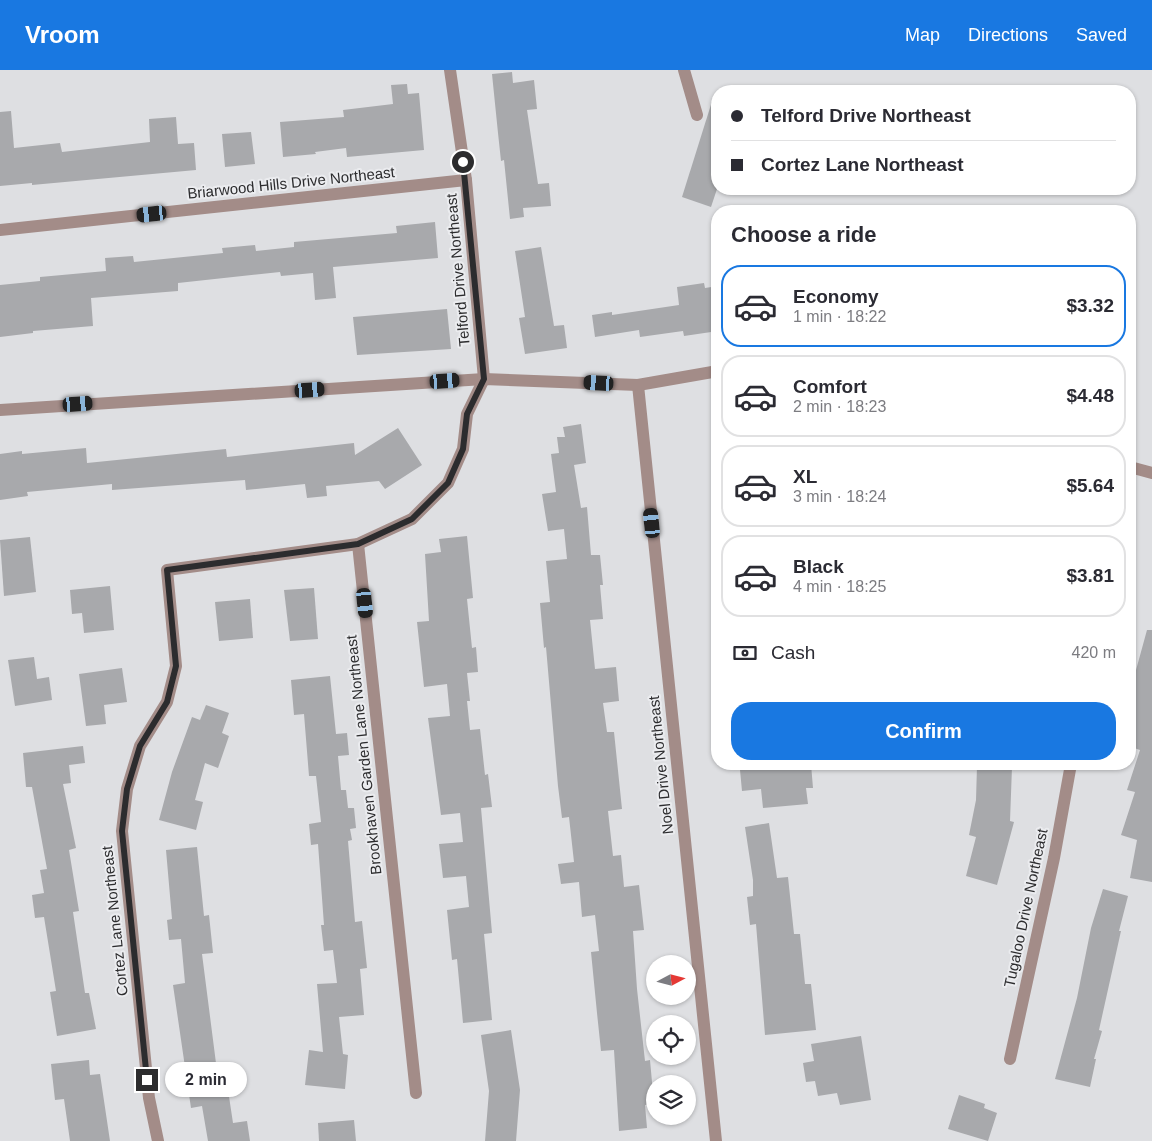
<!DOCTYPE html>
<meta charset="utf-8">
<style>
:root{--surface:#fff;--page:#f2f2f3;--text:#2b2b33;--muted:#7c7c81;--line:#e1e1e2;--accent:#1978e1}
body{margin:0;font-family:Arial,sans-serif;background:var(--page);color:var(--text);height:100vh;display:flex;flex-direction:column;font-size:19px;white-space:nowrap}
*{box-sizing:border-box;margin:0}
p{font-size:16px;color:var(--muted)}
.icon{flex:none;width:28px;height:28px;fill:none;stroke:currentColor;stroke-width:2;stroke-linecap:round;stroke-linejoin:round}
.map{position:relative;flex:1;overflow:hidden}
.sheet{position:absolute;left:711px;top:135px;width:425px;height:565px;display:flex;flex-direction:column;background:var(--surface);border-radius:20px;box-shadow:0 1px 4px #0004}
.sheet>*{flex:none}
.banner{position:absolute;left:711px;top:15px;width:425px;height:110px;border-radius:20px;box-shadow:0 1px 4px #0004;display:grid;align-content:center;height:110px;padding:0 20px;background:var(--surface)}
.needle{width:32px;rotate:83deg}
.controls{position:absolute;left:646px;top:885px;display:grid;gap:10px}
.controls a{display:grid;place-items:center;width:50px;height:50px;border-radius:50%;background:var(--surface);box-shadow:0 1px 4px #0004;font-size:25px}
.end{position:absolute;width:22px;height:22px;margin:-11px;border:6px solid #2c2c2e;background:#fff;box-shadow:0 0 0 2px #fff}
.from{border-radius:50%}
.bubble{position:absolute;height:35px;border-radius:18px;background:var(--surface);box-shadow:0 1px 4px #0004;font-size:16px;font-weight:700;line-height:35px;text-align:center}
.car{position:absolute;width:15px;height:30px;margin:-15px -8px;border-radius:6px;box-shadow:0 0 4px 1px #0007;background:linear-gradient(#222 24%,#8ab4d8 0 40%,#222 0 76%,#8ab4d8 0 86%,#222 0)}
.banner b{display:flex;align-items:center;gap:18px;height:48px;font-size:19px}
.banner b+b{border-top:1px solid var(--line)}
.banner i{width:12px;height:12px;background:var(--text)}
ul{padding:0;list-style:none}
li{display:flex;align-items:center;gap:15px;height:82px;margin:0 10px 8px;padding:0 10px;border:2px solid var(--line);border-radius:20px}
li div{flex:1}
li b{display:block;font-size:19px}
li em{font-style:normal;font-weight:700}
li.active{border-color:var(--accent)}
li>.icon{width:45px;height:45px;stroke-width:1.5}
h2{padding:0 20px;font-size:22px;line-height:60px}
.pay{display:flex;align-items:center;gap:12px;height:55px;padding:0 20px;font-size:19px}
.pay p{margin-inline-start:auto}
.button{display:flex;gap:10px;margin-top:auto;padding:10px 20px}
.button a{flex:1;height:58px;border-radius:20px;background:var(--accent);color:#fff;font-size:20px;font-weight:700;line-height:58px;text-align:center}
header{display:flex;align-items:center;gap:30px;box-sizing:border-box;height:70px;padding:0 25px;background:var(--accent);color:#fff}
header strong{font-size:24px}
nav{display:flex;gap:28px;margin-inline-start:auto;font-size:18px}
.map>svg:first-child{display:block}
</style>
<header>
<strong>Vroom</strong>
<nav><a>Map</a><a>Directions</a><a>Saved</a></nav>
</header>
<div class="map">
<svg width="1152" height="1071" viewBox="0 0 1152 1071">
<rect width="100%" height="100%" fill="#dedfe2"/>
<!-- building -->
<g fill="#a8a9ac">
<path d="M 512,2 L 513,13 L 534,10 L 537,39 L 527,40 L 538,114 L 549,113 L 551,136 L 523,138 L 524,147 L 510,149 L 504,90 L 501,91 L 498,63 L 492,4 Z"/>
<path d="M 407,14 L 408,24 L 419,23 L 424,80 L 347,87 L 346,78 L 315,82 L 316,84 L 283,87 L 280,52 L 344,47 L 343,40 L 393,34 L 391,15 Z"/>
<path d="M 714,25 L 718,25 L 718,116 L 711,137 L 682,127 Z"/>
<path d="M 11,41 L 14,78 L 60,73 L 62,82 L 150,72 L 149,49 L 176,47 L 178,74 L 194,73 L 196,100 L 32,115 L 32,113 L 0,116 L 0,42 Z"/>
<path d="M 251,62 L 255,94 L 225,97 L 222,64 Z"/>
<path d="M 435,152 L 438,188 L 333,197 L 336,228 L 315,230 L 313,203 L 281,206 L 280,202 L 178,213 L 178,221 L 91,228 L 93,256 L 33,261 L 33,263 L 0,267 L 0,215 L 40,211 L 40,207 L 106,201 L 105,188 L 133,186 L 134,192 L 223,183 L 222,178 L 255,175 L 256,181 L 294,177 L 294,172 L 397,163 L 396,156 Z"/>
<path d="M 541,177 L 554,256 L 564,255 L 567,278 L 525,284 L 519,248 L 525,247 L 515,181 Z"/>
<path d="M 704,213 L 705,218 L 718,216 L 718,261 L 684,266 L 683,261 L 640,267 L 639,260 L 595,267 L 592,245 L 612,242 L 612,245 L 679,235 L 677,217 Z"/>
<path d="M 447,239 L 451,279 L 357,285 L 353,247 Z"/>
<path d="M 581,354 L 586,393 L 574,395 L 581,438 L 587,437 L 591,485 L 600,485 L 603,515 L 600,515 L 603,549 L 590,550 L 595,599 L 616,597 L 619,631 L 603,633 L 607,662 L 614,662 L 622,739 L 608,741 L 613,786 L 621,785 L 624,817 L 639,815 L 644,860 L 633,861 L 637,919 L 645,991 L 650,990 L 654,1034 L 645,1035 L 647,1058 L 619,1061 L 614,980 L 601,981 L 597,943 L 591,882 L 599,881 L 595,845 L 582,847 L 579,812 L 561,814 L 558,794 L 574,792 L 569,747 L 562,748 L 558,716 L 546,577 L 544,578 L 540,533 L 550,532 L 546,491 L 567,489 L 564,459 L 548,461 L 542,424 L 556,422 L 551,384 L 559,383 L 557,367 L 565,367 L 563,357 Z"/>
<path d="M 398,358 L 422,395 L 385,419 L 379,411 L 326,416 L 327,426 L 307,428 L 305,414 L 246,420 L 245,410 L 112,420 L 112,414 L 27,422 L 28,426 L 0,430 L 0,384 L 22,381 L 22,384 L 86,378 L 87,393 L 226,379 L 227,387 L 354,373 L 355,385 Z"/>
<path d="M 467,466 L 473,528 L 467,529 L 472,578 L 476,577 L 478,602 L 467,603 L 470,631 L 467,631 L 470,660 L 480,659 L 485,705 L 488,704 L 492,737 L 481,738 L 492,863 L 484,864 L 492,950 L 463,953 L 457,889 L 452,890 L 447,840 L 469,837 L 466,806 L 443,808 L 439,774 L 463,772 L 460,743 L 441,745 L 428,648 L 450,646 L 447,614 L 424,617 L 417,552 L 429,551 L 425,484 L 441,482 L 439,469 Z"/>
<path d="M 30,467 L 36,522 L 4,526 L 0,470 Z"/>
<path d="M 110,516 L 114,560 L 84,563 L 82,543 L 72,544 L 70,520 Z"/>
<path d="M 314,518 L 318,569 L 290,571 L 284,520 Z"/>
<path d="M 250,529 L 253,568 L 219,571 L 215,532 Z"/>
<path d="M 1147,560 L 1152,560 L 1152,812 L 1130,808 L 1137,770 L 1121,765 L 1135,722 L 1127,720 L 1140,680 L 1131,677 L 1135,662 L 1130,661 L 1130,653 L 1136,634 L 1130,632 L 1130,622 Z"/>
<path d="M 34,587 L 37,609 L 49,607 L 52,630 L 15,636 L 8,590 Z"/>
<path d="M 122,598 L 127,632 L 104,635 L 106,654 L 86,656 L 79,604 Z"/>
<path d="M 330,606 L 336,664 L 347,663 L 349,685 L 338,686 L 341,720 L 346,720 L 348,738 L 354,738 L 356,758 L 350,759 L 352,770 L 348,771 L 355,852 L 362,851 L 367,898 L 360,899 L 364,945 L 339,947 L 343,984 L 348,985 L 345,1019 L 305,1015 L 309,980 L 323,982 L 317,914 L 337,913 L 333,880 L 324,881 L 321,855 L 324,855 L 318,774 L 311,775 L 309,754 L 321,752 L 316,706 L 309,706 L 304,644 L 294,645 L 291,610 Z"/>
<path d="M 206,635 L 229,643 L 222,663 L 229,666 L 218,698 L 205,693 L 195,730 L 203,732 L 196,760 L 159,750 L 172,702 L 192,647 L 200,650 Z"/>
<path d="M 83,676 L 85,693 L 69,695 L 71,713 L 63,714 L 76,778 L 69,780 L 79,841 L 73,842 L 85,923 L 89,923 L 96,959 L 57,966 L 50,922 L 56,921 L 44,847 L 35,848 L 32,825 L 44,823 L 40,800 L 47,799 L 32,717 L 26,717 L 23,683 Z"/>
<path d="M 811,694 L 813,718 L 806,718 L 808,734 L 763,738 L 761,719 L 742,721 L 740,700 Z"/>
<path d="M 977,696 L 1012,697 L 1010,751 L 1014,752 L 997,815 L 966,806 L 976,767 L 969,765 L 976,730 Z"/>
<path d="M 769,753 L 777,808 L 788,807 L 794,864 L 800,864 L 805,914 L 811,914 L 816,960 L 765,965 L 756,854 L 750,855 L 747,827 L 753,826 L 753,810 L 745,757 Z"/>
<path d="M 197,777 L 204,846 L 209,845 L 213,883 L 202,884 L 217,1001 L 225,1000 L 233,1053 L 247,1051 L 250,1071 L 208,1071 L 202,1036 L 191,1038 L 173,915 L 185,913 L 181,869 L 169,870 L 167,850 L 172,849 L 166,780 Z"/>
<path d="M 1103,819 L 1128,826 L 1119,861 L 1121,861 L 1099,960 L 1102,961 L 1094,989 L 1096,989 L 1090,1017 L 1055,1009 L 1077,928 L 1091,858 Z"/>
<path d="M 511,960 L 520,1020 L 516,1071 L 485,1071 L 489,1021 L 481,965 Z"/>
<path d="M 861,966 L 871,1030 L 840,1035 L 837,1023 L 818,1026 L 815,1011 L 806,1012 L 803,993 L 814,991 L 811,974 Z"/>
<path d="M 89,990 L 90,1005 L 100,1004 L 110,1071 L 70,1071 L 64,1029 L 55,1030 L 51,994 Z"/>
<path d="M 959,1025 L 985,1034 L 984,1038 L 997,1043 L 988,1071 L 948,1059 Z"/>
<path d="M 354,1050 L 356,1071 L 319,1071 L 318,1053 Z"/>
</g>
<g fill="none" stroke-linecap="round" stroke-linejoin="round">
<!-- minor -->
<g stroke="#a38c88" stroke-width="12">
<path d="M 684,0 L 697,45"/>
<path d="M 0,160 L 466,110"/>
<path d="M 638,315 L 716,1071"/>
<path d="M 0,340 L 484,309 L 638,315 L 718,301"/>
<path d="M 1130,397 L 1152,403"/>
<path d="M 358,474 L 416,1023"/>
<path d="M 1010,989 L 1054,788 L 1071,694"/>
<path d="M 158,1071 L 149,1028 L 122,761 L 127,719 L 140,676 L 167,632 L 176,596 L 167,500 L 358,474 L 412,449 L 448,413 L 463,379 L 467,344 L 484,309 L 466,110 L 450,0"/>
</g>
</g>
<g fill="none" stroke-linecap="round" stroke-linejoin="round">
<!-- route -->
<path stroke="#2c2c2e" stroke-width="6" d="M 147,1010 L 122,761 L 127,719 L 140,676 L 167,632 L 176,596 L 167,500 L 358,474 L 412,449 L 448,413 L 463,379 L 467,344 L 484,309 L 463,92"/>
</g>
<g text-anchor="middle" stroke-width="4" stroke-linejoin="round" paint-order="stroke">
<!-- street labels -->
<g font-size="15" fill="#2c2c2e" stroke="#ebecef">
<text transform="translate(291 113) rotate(-6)" y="5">Briarwood Hills Drive Northeast</text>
<text transform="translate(458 200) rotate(-95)" y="5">Telford Drive Northeast</text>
<text transform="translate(364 685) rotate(-96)" y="5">Brookhaven Garden Lane Northeast</text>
<text transform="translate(661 695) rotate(-96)" y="5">Noel Drive Northeast</text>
<text transform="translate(1026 838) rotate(-78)" y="5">Tugaloo Drive Northeast</text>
<text transform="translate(115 851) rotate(-96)" y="5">Cortez Lane Northeast</text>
</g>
</g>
</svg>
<div class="controls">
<a><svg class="needle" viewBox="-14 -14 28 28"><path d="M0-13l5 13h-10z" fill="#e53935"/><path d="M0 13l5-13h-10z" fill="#7c7c81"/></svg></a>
<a><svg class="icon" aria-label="locate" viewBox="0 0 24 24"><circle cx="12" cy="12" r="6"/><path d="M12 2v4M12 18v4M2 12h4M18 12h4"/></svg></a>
<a><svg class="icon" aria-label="layers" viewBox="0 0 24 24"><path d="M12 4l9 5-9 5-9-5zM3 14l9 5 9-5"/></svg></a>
</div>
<i class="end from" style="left:463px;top:92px"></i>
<i class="end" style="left:147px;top:1010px"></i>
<div class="bubble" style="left:165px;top:992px;width:82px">2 min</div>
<i class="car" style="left:152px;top:144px;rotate:264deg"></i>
<i class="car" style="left:445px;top:311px;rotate:86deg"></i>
<i class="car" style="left:599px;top:313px;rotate:273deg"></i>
<i class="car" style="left:310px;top:320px;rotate:86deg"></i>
<i class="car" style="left:78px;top:334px;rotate:86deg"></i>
<i class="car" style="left:652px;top:453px;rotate:354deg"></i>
<i class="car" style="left:365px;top:533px;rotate:174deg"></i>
<div class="banner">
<b><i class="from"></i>Telford Drive Northeast</b>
<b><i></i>Cortez Lane Northeast</b>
</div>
<section class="sheet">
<h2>Choose a ride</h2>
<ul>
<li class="active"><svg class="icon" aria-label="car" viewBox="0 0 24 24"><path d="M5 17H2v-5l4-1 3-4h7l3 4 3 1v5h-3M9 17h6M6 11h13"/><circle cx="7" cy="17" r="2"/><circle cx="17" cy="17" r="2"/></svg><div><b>Economy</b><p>1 min · 18:22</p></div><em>$3.32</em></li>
<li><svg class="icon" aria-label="car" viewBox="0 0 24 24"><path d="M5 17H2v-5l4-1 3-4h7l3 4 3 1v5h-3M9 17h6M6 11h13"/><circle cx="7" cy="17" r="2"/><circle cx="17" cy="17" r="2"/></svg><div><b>Comfort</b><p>2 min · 18:23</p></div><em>$4.48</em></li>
<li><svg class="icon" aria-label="car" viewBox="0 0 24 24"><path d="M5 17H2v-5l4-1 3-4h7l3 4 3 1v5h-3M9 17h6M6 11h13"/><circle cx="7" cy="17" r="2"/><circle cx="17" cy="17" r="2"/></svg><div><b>XL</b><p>3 min · 18:24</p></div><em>$5.64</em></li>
<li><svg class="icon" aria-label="car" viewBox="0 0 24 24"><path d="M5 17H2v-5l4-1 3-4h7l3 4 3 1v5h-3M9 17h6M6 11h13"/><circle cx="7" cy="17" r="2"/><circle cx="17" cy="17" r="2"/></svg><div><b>Black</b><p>4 min · 18:25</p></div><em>$3.81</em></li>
</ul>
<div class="pay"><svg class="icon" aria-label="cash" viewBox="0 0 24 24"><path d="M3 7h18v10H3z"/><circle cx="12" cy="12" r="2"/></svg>Cash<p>420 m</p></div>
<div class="button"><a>Confirm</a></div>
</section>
</div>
